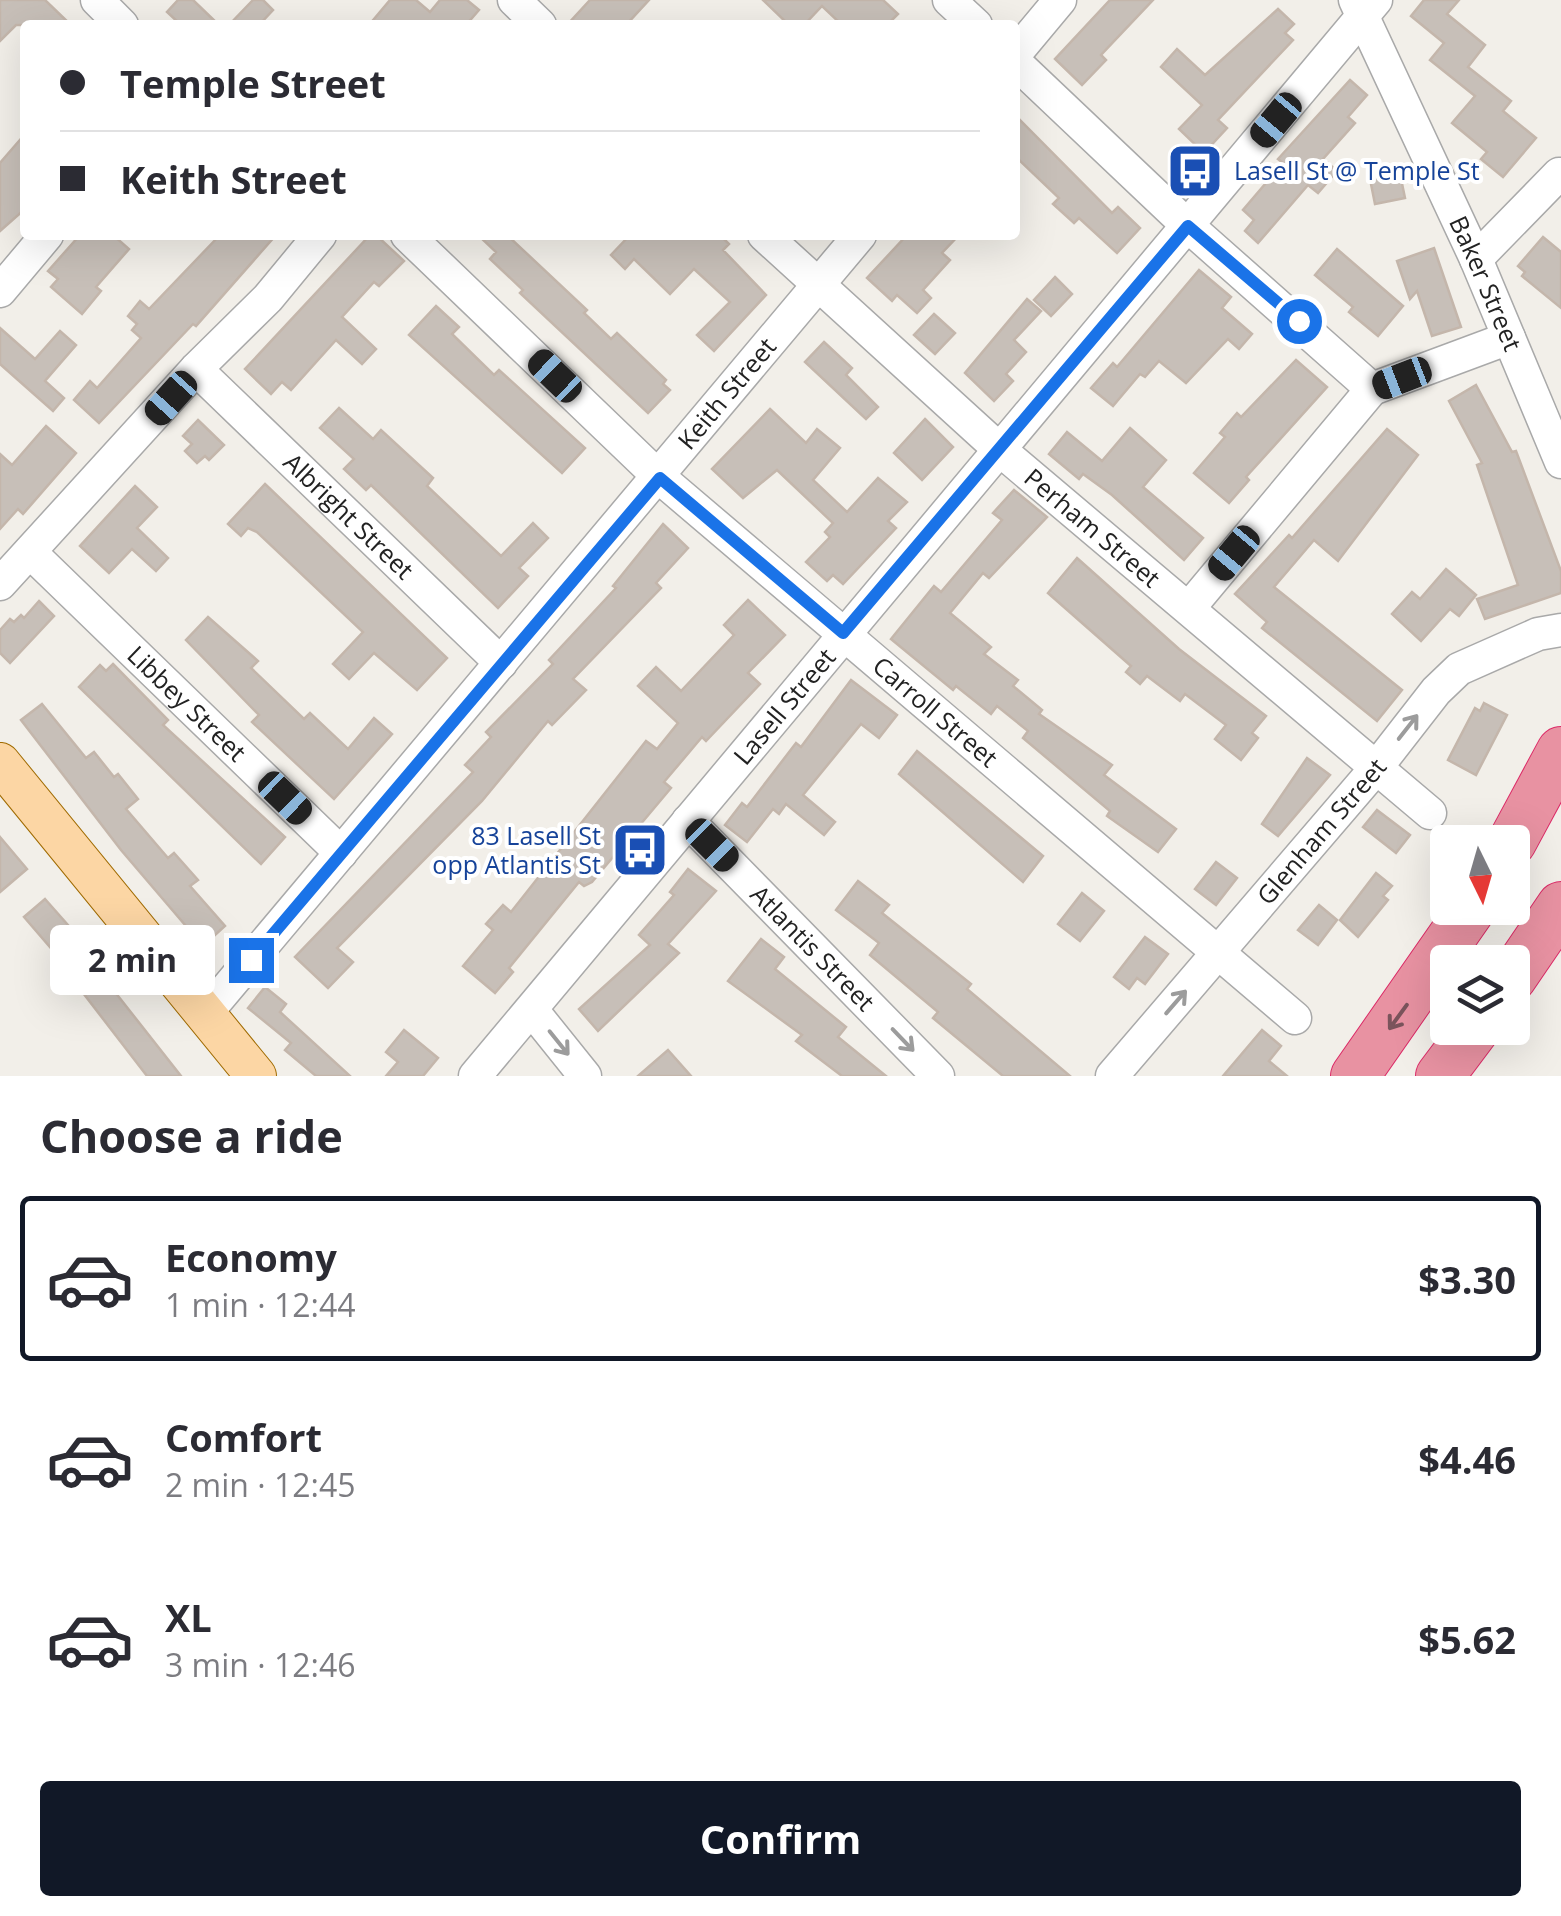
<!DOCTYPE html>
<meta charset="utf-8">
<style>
:root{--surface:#fff;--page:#f2f2f3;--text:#2b2b33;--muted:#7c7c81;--line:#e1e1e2;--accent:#111827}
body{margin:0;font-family:"Open Sans",sans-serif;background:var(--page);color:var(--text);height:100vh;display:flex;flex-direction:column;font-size:38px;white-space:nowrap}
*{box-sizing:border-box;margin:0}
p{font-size:32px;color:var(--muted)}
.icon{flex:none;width:55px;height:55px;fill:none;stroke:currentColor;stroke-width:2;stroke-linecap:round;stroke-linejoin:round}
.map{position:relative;height:1076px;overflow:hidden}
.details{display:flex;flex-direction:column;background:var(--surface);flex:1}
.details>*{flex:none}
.top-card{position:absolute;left:20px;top:20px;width:1000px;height:220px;border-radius:10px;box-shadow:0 10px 40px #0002;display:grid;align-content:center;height:220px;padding:0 40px;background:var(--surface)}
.needle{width:65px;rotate:175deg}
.buttons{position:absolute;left:1430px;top:825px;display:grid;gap:20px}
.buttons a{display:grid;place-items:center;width:100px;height:100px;border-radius:10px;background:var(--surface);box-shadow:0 10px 40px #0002;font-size:50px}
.end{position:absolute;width:45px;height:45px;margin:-22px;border:12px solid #1a73e8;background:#fff;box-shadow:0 0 0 5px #fff}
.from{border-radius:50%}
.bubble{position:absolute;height:70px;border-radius:10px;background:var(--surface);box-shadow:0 10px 40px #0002;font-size:32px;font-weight:700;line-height:70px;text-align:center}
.car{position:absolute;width:30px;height:60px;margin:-30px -15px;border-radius:12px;box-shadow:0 0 8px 2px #0007;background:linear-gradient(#222 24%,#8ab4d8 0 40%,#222 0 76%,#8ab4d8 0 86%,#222 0)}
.top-card b{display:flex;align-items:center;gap:35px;height:95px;font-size:38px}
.top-card b+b{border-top:2px solid var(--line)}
.top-card i{width:25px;height:25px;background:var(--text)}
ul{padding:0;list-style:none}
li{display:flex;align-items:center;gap:30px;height:165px;margin:0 20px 15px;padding:0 20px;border:5px solid transparent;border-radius:10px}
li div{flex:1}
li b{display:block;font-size:38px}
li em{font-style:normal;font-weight:700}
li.on{border-color:var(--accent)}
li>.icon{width:90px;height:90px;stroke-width:1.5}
h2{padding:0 40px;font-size:45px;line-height:120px}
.action{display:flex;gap:20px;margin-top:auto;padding:20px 40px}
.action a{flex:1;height:115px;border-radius:10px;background:var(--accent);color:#fff;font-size:40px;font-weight:700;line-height:115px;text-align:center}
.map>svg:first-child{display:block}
</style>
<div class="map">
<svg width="1561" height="1076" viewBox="0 0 1561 1076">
<rect width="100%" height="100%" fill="#f2efe9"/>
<!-- building -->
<g fill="#c7bfb8" stroke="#c4b6ab" stroke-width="2.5">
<path d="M 0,0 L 45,0 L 71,25 L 16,25 L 0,41 Z"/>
<path d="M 178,0 L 193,0 L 219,25 L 181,25 L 167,12 Z"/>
<path d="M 253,0 L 263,0 L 273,10 L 259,25 L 229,25 Z"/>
<path d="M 390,0 L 416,0 L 430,12 L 440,0 L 467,0 L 479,10 L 466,25 L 369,25 Z"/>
<path d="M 590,0 L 649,0 L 626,25 L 567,25 Z"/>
<path d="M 763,0 L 883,0 L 898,14 L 887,25 L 842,25 L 822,6 L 804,25 L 789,25 Z"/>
<path d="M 1110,0 L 1153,0 L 1101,55 L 1106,60 L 1082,85 L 1055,59 Z"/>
<path d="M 1424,0 L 1459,0 L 1447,14 L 1485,45 L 1468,67 L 1511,101 L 1503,111 L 1536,138 L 1503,177 L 1481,159 L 1487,152 L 1452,123 L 1475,96 L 1430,60 L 1444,43 L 1411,16 Z"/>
<path d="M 1278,9 L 1294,24 L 1285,33 L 1293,40 L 1218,120 L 1227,128 L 1204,153 L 1179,129 L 1202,105 L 1161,67 L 1177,49 L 1205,75 Z"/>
<path d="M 1350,80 L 1367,95 L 1348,117 L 1355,123 L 1323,159 L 1337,171 L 1318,193 L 1308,185 L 1258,243 L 1245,231 L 1254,220 L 1243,210 L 1283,163 L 1278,159 Z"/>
<path d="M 1015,115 L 1112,213 L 1118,207 L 1140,228 L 1117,253 L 1079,218 L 1074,223 L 1053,204 L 1059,198 L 1015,156 Z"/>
<path d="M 25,134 L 25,209 L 0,231 L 0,163 Z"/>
<path d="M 1399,169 L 1405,198 L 1375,204 L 1369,174 Z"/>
<path d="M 80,235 L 113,235 L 129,249 L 96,287 L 101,291 L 82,314 L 51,287 L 58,279 L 48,271 Z"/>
<path d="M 220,235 L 276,235 L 196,326 L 193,324 L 99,423 L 74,400 L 90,381 L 97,388 L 141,338 L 132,330 L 137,324 L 128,316 L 140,301 L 149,309 Z"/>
<path d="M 370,235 L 376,235 L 404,261 L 379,286 L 374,282 L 342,317 L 376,349 L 362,364 L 336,340 L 291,390 L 282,382 L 271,394 L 245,369 Z"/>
<path d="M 478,235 L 507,235 L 587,310 L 584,313 L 611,339 L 617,333 L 666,380 L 663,384 L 670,390 L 648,413 L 520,293 L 523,290 L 490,259 L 496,252 Z"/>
<path d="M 630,235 L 720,235 L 729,244 L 723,250 L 766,295 L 714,351 L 697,335 L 730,302 L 694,269 L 670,294 L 634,259 L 625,269 L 611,255 Z"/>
<path d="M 907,235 L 959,235 L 942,253 L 950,260 L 923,290 L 931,298 L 917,313 L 897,295 L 892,301 L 867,278 Z"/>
<path d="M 1543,237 L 1561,252 L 1561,308 L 1522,276 L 1525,272 L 1518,266 Z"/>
<path d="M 1434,248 L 1461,327 L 1432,336 L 1417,291 L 1410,299 L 1397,261 Z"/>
<path d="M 1337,249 L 1403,306 L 1378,336 L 1349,312 L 1353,307 L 1315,275 Z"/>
<path d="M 1199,270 L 1231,297 L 1222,308 L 1252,334 L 1239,349 L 1228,339 L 1186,383 L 1159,361 L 1145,377 L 1140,374 L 1113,406 L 1091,388 L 1113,363 L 1117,367 Z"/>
<path d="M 1055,277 L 1072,294 L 1051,316 L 1034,300 Z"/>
<path d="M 1027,299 L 1041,311 L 1014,340 L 1026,352 L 1006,374 L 1013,381 L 994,401 L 965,373 Z"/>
<path d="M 436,306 L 459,327 L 452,334 L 494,375 L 499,370 L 585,448 L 562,473 L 409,335 Z"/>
<path d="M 934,314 L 955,333 L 935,354 L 914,335 Z"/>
<path d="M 0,328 L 35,359 L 60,331 L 76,345 L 45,381 L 64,398 L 53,411 L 0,364 Z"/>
<path d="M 824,342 L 852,368 L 846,375 L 878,407 L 866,419 L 805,362 Z"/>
<path d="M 1296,360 L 1327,387 L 1246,477 L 1249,480 L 1229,503 L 1194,473 L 1225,437 L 1220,433 L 1237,413 L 1241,417 Z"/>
<path d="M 1476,385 L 1512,452 L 1516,451 L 1561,571 L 1561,593 L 1485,619 L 1477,599 L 1518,585 L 1477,465 L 1482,463 L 1449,401 Z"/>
<path d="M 339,408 L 373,439 L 381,430 L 433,478 L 427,486 L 501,556 L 533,523 L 548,538 L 519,568 L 528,576 L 498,608 L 371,485 L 366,490 L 344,469 L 354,459 L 320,428 Z"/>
<path d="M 770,409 L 806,443 L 817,429 L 840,448 L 813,480 L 847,512 L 878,478 L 907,502 L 888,521 L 896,528 L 843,584 L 833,575 L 827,581 L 806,562 L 830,537 L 825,532 L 833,523 L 777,470 L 743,498 L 712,469 Z"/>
<path d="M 925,419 L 953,447 L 922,480 L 894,453 Z"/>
<path d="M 198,420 L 224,445 L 209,460 L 205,456 L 197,463 L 185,451 L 192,444 L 183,436 Z"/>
<path d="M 46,426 L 76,453 L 23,514 L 18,509 L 0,529 L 0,454 L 12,465 Z"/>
<path d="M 1130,428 L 1166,460 L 1143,487 L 1203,538 L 1184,560 L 1112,495 L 1083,474 L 1079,479 L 1049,454 L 1067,432 L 1102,461 Z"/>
<path d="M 1387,429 L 1418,455 L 1338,561 L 1314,540 L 1274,587 L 1402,690 L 1377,721 L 1262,628 L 1267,622 L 1235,594 L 1289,535 L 1292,538 Z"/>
<path d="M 265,484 L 447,658 L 417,690 L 374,653 L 349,679 L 333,664 L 363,632 L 257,532 L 248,528 L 241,536 L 228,524 Z"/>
<path d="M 135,486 L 157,507 L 137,528 L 168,558 L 156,571 L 132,549 L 109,573 L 80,546 Z"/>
<path d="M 1014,490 L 1047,517 L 989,578 L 983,573 L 950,613 L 991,647 L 984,654 L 1018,680 L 1013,686 L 1042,710 L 1039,714 L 1112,765 L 1104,775 L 1176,829 L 1158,852 L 1107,816 L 1110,811 L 1023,738 L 1028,731 L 997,706 L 991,714 L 956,686 L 953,690 L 891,639 L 934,586 L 941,592 L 1002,520 L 993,513 Z"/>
<path d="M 663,524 L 688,548 L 656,583 L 661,588 L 573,679 L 586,690 L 552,725 L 548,721 L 482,801 L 337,948 L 353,962 L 328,988 L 295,957 L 473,772 L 465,765 L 491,737 L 486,732 L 553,664 L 549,660 L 616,588 L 613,586 Z"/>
<path d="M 1077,558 L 1179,649 L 1266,716 L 1252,733 L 1258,738 L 1241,760 L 1215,739 L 1226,725 L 1185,694 L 1180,701 L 1147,676 L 1140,684 L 1126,672 L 1131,666 L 1048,593 Z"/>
<path d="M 1446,569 L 1476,595 L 1459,616 L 1450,609 L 1421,641 L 1392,614 L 1412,592 L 1420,599 Z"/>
<path d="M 748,600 L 785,635 L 748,673 L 760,684 L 706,741 L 702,737 L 664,782 L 671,788 L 592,882 L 584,886 L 579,882 L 509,968 L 513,972 L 495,993 L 463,966 L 493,930 L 486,924 L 503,905 L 511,912 L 646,741 L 657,749 L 678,723 L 638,686 L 656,667 L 681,691 L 734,635 L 724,625 Z"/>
<path d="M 39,601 L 54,616 L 10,663 L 0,653 L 0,630 L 10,619 L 14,622 L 21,615 L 24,618 Z"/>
<path d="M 208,617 L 258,661 L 251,668 L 304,719 L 310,713 L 348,749 L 374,718 L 392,734 L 334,799 L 252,722 L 259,715 L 186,640 Z"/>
<path d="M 113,664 L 168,720 L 163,725 L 285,837 L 261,864 L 79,687 L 100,665 L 106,671 Z"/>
<path d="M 851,680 L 897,715 L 879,738 L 861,724 L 803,795 L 835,822 L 824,835 L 786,804 L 779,814 L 773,809 L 747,842 L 725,825 L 742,803 L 747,807 L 796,743 L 801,747 Z"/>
<path d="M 1484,703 L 1507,715 L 1476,775 L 1448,760 L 1475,708 L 1480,711 Z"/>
<path d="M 42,704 L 86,758 L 94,752 L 114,777 L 118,774 L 138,799 L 126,809 L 168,858 L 174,853 L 198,880 L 190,886 L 225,926 L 203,946 L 121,850 L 21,720 Z"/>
<path d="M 917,751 L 1043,856 L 1023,882 L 899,774 Z"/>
<path d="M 1307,758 L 1330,775 L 1278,836 L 1262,824 Z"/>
<path d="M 1377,810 L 1410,835 L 1396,853 L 1363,827 Z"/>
<path d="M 0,837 L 27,869 L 0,892 Z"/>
<path d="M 1216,862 L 1237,878 L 1216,905 L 1195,889 Z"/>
<path d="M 688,869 L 716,891 L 668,944 L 679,953 L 598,1031 L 579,1009 L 650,945 L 639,935 L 674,895 L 670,892 Z"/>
<path d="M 1376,873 L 1392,886 L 1383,896 L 1388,900 L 1358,937 L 1340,920 Z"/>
<path d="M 858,881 L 889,905 L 882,913 L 971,984 L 967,989 L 1070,1076 L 1003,1076 L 933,1018 L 938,1012 L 870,955 L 879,943 L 836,910 Z"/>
<path d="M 1082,893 L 1104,911 L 1080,941 L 1058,924 Z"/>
<path d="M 45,899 L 106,968 L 100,973 L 181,1076 L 147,1076 L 80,989 L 76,993 L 52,965 L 58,960 L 55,953 L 24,917 Z"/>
<path d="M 1319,905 L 1337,920 L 1318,945 L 1298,930 Z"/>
<path d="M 1145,937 L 1168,954 L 1145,984 L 1137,978 L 1129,989 L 1114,977 Z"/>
<path d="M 761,939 L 784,957 L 775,969 L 846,1027 L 838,1037 L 886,1076 L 842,1076 L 796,1041 L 802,1035 L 728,981 Z"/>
<path d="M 265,987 L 286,1004 L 280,1012 L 350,1076 L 316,1076 L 285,1050 L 291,1043 L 248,1008 Z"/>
<path d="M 404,1030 L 438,1058 L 423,1076 L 386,1076 L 398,1062 L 386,1052 Z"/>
<path d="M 1262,1030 L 1281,1046 L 1269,1061 L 1287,1076 L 1223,1076 Z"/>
<path d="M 668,1050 L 691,1076 L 638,1076 Z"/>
</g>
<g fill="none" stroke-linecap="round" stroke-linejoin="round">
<!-- minor casing -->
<g stroke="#a9a9a9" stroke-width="35">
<g id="minor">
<path d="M 97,0 L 122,25"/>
<path d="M 514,0 L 540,25"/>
<path d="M 949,0 L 976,25"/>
<path id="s1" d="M 1355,0 L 1476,259 L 1561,462"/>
<path d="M 1015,54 L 1060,0"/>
<path d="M 1015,62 L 1188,226 L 1372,389 L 1509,338"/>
<path id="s2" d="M 407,235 L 659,477 L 1295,1018"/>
<path id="s3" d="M 764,235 L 1000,450 L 1430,813"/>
<path d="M 1476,259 L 1559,174"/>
<path d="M 0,291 L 47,235"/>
<path id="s4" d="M 196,369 L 501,663"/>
<path id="s5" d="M 30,552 L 341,853"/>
<path d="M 0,584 L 196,369 L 268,298 L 320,235"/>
<path d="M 1189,608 L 1372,389"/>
<path id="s6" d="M 688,821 L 938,1076"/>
<path d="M 532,1010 L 585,1076"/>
<path id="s7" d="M 207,1012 L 860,235"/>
<path id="s8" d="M 475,1076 L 1376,0"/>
<path id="s9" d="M 1112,1076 L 1376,768 L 1436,691 L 1459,669 L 1538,634 L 1561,630"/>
</g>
</g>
<!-- major casing -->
<g stroke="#a06b00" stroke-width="42">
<path id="major" d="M 0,763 L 256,1076"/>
</g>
<!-- highway casing -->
<g stroke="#dc2a67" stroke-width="50">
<g id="highway">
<path d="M 1512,842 L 1561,751"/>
<path d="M 1512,978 L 1561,906"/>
<path d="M 1355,1076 L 1472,908"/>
<path d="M 1440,1076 L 1476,1028"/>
</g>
</g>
<!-- minor -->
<use href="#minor" stroke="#fff" stroke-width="32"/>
<!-- major -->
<use href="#major" stroke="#fcd6a4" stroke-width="40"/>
<!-- highway -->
<use href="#highway" stroke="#e892a2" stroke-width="48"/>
</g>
<!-- one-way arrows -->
<defs><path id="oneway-shaft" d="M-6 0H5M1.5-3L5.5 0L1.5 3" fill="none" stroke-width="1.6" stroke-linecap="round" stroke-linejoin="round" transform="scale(2.5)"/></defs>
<g stroke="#9c9c9c">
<use href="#oneway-shaft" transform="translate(1408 727) rotate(-52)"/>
<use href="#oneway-shaft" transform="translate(1176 1002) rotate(-49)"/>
<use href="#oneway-shaft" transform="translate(903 1040) rotate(46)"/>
<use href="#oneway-shaft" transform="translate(559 1043) rotate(51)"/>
</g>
<use stroke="#7b545c" href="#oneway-shaft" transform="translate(1398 1017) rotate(126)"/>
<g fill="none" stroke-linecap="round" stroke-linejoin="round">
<!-- route -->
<path stroke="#1a73e8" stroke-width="12" d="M 251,960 L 660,478 L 843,633 L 1188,226 L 1299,321"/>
</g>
<!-- icons -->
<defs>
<g id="bus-square" transform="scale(2.875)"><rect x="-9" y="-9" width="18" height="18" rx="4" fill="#1a4fb4" stroke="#fff"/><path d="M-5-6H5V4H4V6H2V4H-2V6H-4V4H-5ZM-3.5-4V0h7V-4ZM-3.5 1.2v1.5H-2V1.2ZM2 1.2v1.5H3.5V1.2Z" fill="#fff"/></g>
</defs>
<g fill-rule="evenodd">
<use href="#bus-square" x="1195" y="171"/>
<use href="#bus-square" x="640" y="850"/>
</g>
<g text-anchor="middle" stroke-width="8" stroke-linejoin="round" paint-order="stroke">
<!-- transit labels -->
<g font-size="25" fill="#164399" stroke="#fff" text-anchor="start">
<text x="1234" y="180">Lasell St @ Temple St</text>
<text x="601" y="845" text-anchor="end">83 Lasell St<tspan x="601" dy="29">opp Atlantis St</tspan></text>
</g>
<!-- street labels -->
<g font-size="25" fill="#222" stroke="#fff">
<text dy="9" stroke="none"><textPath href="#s1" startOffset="312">Baker Street</textPath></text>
<text dy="9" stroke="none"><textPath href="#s7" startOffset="808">Keith Street</textPath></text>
<text dy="9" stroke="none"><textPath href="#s4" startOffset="212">Albright Street</textPath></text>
<text dy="9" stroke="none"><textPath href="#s3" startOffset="440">Perham Street</textPath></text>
<text dy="9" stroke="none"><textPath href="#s5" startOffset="218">Libbey Street</textPath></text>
<text dy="9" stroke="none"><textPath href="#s8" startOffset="482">Lasell Street</textPath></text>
<text dy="9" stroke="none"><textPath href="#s2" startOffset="712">Carroll Street</textPath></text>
<text dy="9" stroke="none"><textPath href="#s9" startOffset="322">Glenham Street</textPath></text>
<text dy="9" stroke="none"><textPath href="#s6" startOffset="178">Atlantis Street</textPath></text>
</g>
</g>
</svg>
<div class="buttons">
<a><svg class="needle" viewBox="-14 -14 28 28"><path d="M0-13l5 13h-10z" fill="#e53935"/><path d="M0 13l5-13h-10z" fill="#7c7c81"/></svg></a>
<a><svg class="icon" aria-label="layers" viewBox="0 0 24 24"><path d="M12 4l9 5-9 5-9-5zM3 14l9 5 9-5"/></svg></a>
</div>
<i class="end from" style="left:1299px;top:321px"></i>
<i class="end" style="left:251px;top:960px"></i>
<div class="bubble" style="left:50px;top:925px;width:165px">2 min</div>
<i class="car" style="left:1276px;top:120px;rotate:220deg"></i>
<i class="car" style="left:555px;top:376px;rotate:314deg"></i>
<i class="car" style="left:1402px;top:378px;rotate:249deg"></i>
<i class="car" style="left:171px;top:398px;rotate:222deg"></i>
<i class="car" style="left:1234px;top:553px;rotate:220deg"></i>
<i class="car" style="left:285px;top:798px;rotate:134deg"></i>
<i class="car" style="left:712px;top:845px;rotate:135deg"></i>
<div class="top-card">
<b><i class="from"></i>Temple Street</b>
<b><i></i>Keith Street</b>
</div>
</div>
<section class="details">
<h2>Choose a ride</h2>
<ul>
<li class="on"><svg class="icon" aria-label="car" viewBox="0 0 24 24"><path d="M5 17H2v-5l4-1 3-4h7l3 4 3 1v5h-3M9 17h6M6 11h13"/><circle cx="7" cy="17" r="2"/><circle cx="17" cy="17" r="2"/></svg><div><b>Economy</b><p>1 min · 12:44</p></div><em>$3.30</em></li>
<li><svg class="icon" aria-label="car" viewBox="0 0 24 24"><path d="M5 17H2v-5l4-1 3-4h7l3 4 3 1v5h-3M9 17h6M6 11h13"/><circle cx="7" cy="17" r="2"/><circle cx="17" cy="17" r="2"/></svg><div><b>Comfort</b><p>2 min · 12:45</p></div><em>$4.46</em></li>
<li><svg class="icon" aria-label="car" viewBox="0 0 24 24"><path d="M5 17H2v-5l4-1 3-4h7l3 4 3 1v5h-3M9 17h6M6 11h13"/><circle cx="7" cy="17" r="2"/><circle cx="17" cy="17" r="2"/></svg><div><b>XL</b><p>3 min · 12:46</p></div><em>$5.62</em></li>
</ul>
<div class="action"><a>Confirm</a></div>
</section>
